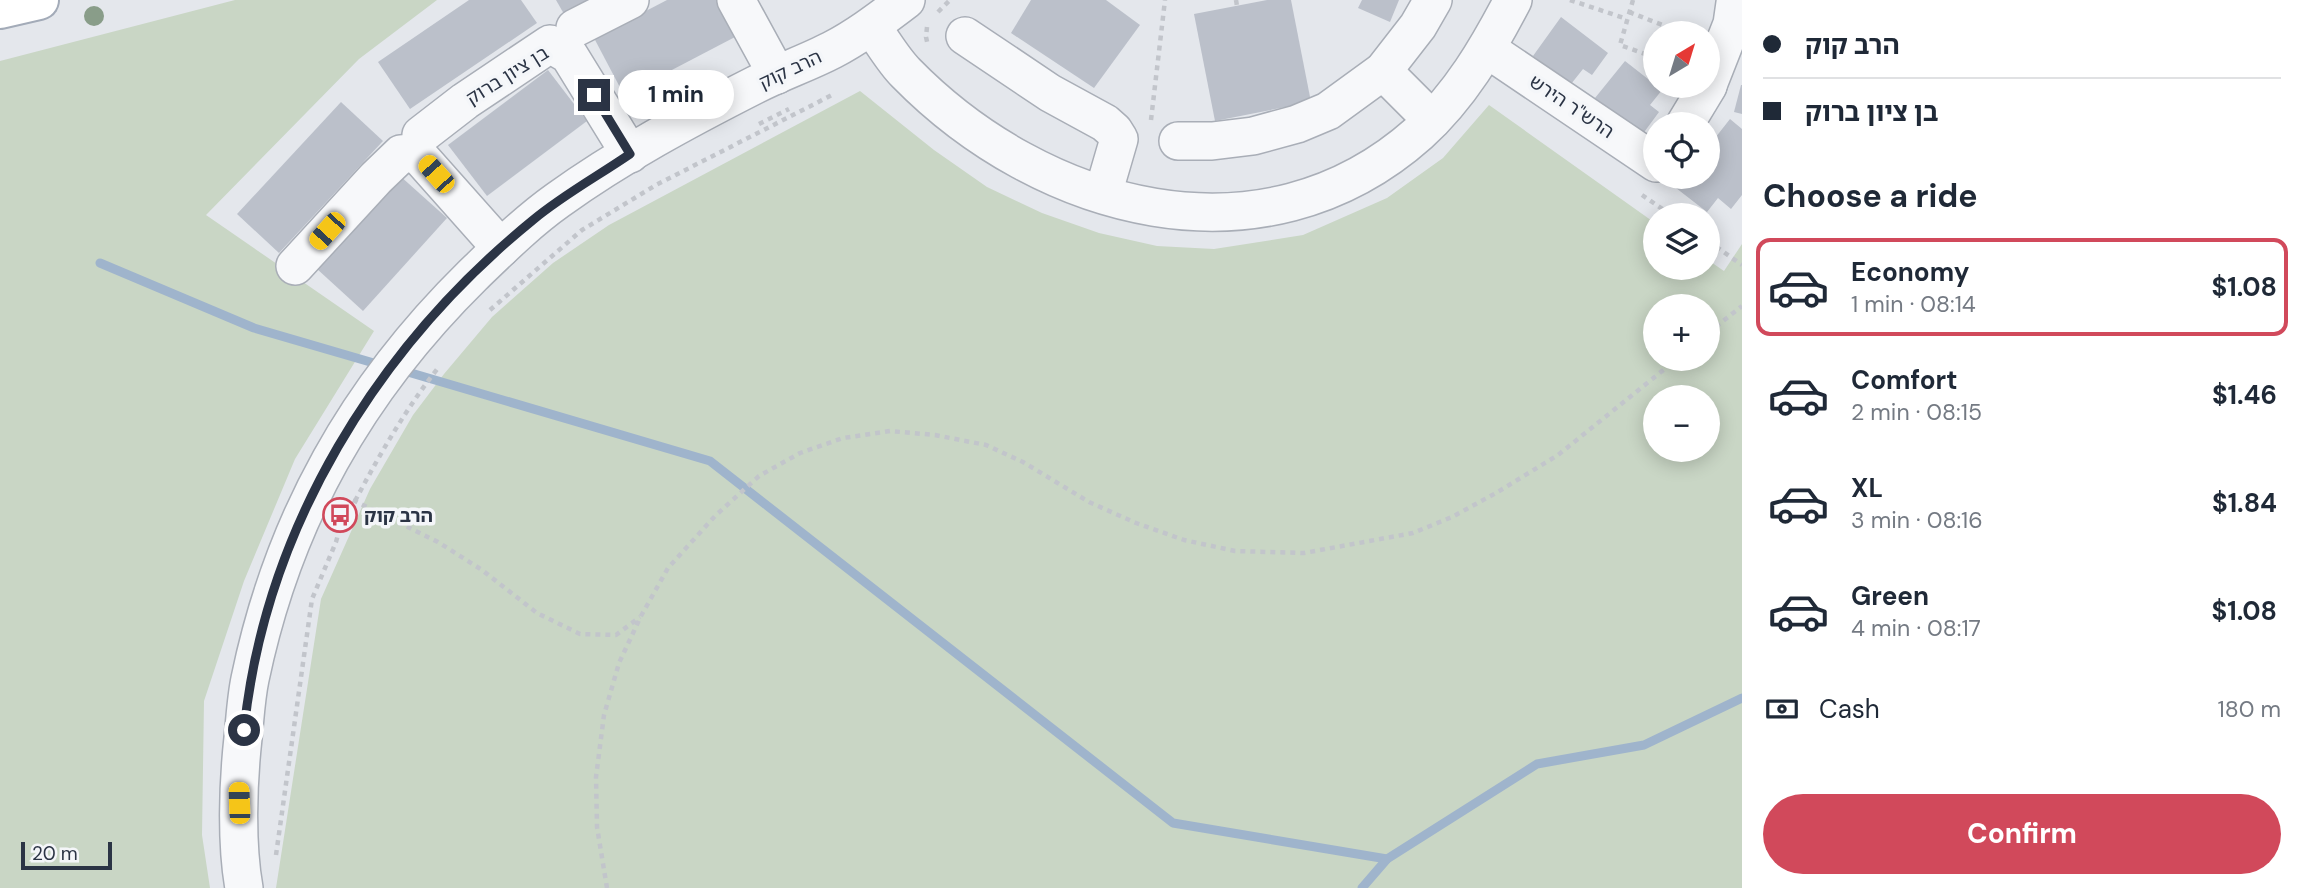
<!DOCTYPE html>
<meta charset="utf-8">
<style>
:root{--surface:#fff;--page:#f2f2f3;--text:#1f2937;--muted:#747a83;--line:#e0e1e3;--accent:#d1495b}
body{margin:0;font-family:"DM Sans","Noto Sans Hebrew",sans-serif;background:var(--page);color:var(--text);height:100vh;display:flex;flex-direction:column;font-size:26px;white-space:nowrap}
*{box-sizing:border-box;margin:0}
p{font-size:23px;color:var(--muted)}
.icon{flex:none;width:38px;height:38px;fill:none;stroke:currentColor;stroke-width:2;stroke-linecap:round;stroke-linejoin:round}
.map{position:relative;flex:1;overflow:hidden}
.details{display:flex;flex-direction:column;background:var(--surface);width:560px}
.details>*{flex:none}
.banner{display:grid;align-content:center;height:154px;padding:0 21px;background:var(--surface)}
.needle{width:46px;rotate:38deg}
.controls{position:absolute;left:1643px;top:21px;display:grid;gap:14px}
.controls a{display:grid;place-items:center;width:77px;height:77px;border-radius:50%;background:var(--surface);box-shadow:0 4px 18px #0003;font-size:35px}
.scale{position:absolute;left:21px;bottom:18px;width:91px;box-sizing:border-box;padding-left:7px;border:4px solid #2b3445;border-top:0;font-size:19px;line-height:24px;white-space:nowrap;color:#2b3445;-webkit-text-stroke:5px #f4f6f9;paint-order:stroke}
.end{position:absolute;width:32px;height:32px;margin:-16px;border:9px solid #2b3445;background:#fff;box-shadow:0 0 0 4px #fff}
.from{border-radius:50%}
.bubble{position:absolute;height:49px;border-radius:24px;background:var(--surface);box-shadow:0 4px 18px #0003;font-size:23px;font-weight:700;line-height:49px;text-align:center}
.car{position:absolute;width:21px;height:42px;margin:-21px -10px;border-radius:9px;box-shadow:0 0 5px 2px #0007;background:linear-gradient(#f5c518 24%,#345 0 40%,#f5c518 0 76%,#345 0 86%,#f5c518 0)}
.banner b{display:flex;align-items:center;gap:24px;height:66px;font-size:26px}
.banner b+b{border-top:2px solid var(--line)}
.banner i{width:18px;height:18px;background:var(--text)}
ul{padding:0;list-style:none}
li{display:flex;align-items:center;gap:21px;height:98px;margin:0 14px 10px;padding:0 7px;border:4px solid transparent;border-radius:14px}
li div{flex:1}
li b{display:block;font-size:26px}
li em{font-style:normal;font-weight:700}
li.current{border-color:var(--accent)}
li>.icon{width:63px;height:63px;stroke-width:1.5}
h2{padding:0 21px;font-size:32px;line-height:84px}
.pay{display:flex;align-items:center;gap:18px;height:77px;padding:0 21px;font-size:26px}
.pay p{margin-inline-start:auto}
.action{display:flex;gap:14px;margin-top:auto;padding:14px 21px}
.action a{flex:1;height:80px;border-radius:42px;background:var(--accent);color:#fff;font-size:28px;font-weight:700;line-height:80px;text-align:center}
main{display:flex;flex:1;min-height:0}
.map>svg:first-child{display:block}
</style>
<main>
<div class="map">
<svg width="1742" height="888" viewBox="0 0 1742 888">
<rect width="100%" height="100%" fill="#e4e7ec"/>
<!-- green -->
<g fill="#c9d6c5" fill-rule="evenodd">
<path d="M 235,0 L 437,0 L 359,59 L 206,215 L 374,331 L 295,459 L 244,581 L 204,701 L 202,835 L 210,888 L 0,888 L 0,61 Z"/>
<path d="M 860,91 L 934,150 L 987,187 L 1042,213 L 1099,233 L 1157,246 L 1214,249 L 1303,235 L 1387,198 L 1443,158 L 1489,105 L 1655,223 L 1656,268 L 1708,268 L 1708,260 L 1724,271 L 1742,244 L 1742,888 L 276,888 L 321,599 L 370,489 L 413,415 L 444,374 L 492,317 L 553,263 L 609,225 ZM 1656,306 L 1708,306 L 1708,359 L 1656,359 ZM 1656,397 L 1708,397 L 1708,450 L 1656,450 Z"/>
</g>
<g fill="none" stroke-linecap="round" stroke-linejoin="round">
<!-- stream -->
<g stroke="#9fb4cc" stroke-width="9">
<path d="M 100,263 L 254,328 L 384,366"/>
<path d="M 401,370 L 710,461 L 1173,823 L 1387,859"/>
<path d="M 1362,888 L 1387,859 L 1537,764 L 1644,745 L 1742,698"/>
</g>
</g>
<!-- building -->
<g fill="#bbc0ca">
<path d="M 469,0 L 521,0 L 537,23 L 410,109 L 378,62 Z"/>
<path d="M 556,0 L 588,0 L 564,14 Z"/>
<path d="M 667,0 L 716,0 L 735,37 L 624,95 L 594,38 Z"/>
<path d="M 1031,0 L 1106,0 L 1140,25 L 1094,88 L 1011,33 Z"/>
<path d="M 1267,0 L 1291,0 L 1311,102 L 1215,121 L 1194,14 Z"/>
<path d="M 1362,0 L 1399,0 L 1390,22 L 1358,8 Z"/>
<path d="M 1561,17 L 1608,53 L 1592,75 L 1583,69 L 1571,84 L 1533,56 Z"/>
<path d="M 1625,61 L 1662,90 L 1650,105 L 1659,112 L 1642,135 L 1595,98 Z"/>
<path d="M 548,70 L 587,121 L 487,196 L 448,145 Z"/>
<path d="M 1741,85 L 1742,85 L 1742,114 L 1734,112 Z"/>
<path d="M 341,102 L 383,141 L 279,253 L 237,214 Z"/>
<path d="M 1730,119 L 1742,129 L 1742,195 L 1731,209 L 1718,198 L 1707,212 L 1676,188 L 1685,177 L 1708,177 L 1708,147 Z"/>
<path d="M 399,175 L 447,218 L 363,311 L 316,268 Z"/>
</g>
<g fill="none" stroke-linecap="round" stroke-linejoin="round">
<!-- minor casing -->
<g stroke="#a9aeb7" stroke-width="40">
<g id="minor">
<path d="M 736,0 L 777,75"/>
<path d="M 872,27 C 883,42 893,60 906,73 C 1041,211 1262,273 1419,133 C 1460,96 1488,48 1513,0"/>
<path d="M 575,28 L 630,0"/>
<path d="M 965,36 L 1050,93 L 1105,123 L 1114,131 L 1119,139 L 1103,194"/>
<path d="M 1487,49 L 1656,163"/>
<path d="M 1383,71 L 1432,120"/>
<path d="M 1708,85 L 1732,24 L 1735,3"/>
<path d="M 1685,124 L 1708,86"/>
<path d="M 421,135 L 465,101 L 550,44 L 569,55 L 630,154"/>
<path d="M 1178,141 L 1212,141 L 1253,136 L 1297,124 L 1328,111 L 1383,71 L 1418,26 L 1433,0"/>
<path d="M 295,266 L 376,178 L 401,154 L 412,153 L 421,158 L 501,248"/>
<path d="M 244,888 C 236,843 238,784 243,738 C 245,719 246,698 250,679 C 283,520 357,389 473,275 C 500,249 527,222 558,200 C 619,156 688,119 755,85 C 780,72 807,63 832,50 C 859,36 882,18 906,0"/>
</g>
</g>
<!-- major casing -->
<g stroke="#a3abb8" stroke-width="42">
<path id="major" d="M 0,9 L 39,0"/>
</g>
<!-- path -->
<g stroke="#c2c5cb" stroke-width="4.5" stroke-dasharray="5 5" stroke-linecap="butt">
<path d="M 1236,0 L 1237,6"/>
<path d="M 1570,0 L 1627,19"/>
<path d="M 1633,0 L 1620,45 L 1648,55"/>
<path d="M 938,12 L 950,0"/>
<path d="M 1629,12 L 1683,33"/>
<path d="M 927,27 L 926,37 L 928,46"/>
<path d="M 1151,120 L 1165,0"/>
<path d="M 759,124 L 789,109"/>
<path d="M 1642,195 L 1671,215"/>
<path d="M 1708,241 L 1742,265"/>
<path d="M 490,310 L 582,230 L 656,185 L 834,94"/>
<path d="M 1708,333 L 1742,306"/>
<path d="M 353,500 L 438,542 L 482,570 L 537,613 L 580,634 L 616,635 L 640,617"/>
<path d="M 355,501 C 380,454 405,410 438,368"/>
<path d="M 276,855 L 312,599 L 336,542 L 344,512"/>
<path d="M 607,888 L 597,827 L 596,777 L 604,715 L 619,663 L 641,616 L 668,568 L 715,516 L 759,476 L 800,453 L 843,438 L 890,431 L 935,435 L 986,445 L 1023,462 L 1089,502 L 1136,523 L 1184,540 L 1235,551 L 1304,553 L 1413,533 L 1452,517 L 1496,493 L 1558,455 L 1677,359"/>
</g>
<!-- minor -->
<use href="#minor" stroke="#f7f8fa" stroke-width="37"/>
<!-- major -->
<use href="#major" stroke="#fff" stroke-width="38"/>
</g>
<!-- trees -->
<circle fill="#899d89" cx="94" cy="16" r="10"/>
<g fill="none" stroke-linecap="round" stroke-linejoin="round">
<!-- route -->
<path stroke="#2b3445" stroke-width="9" d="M 244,730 C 265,528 377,347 533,220 C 563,195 598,176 630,154 L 594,95"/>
</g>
<!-- icons -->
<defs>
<g id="bus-ring" transform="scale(1.75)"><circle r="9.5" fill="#f4f6f9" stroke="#d1495b" stroke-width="1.5"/><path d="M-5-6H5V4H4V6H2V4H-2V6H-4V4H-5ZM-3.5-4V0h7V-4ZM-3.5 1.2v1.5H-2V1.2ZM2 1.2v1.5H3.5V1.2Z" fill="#d1495b"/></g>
</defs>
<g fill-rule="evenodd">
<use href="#bus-ring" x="340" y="515"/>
</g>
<g text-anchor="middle" stroke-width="7" stroke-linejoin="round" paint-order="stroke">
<!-- street labels -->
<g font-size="19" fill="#2b3445" stroke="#f4f6f9">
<text transform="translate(790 69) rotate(-25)" y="7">הרב קוק</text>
<text transform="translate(507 75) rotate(-32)" y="7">בן ציון ברוק</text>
<text transform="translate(1572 106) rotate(34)" y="7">הרש"ר הירש</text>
</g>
<!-- poi labels -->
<g font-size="19" font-weight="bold" fill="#2b3445" stroke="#f4f6f9" text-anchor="start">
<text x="364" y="522">הרב קוק</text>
</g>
</g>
</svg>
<div class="controls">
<a><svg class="needle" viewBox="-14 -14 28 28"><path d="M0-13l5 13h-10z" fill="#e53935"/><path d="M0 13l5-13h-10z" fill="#747a83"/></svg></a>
<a><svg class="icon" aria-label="locate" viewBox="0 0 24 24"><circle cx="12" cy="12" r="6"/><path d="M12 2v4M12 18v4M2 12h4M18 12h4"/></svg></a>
<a><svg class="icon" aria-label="layers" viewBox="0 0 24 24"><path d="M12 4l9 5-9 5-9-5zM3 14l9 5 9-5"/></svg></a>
<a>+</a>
<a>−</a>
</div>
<div class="scale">20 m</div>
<i class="end from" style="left:244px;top:730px"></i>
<i class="end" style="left:594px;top:95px"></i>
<div class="bubble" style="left:618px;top:70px;width:116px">1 min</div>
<i class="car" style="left:436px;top:174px;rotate:318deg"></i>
<i class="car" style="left:327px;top:231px;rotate:222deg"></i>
<i class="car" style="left:239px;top:803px;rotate:358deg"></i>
</div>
<section class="details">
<div class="banner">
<b><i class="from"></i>הרב קוק</b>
<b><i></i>בן ציון ברוק</b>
</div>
<h2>Choose a ride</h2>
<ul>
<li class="current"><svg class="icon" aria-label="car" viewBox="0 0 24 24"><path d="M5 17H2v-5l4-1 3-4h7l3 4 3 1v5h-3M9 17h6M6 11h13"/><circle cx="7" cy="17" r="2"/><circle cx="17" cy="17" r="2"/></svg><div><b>Economy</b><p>1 min · 08:14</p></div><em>$1.08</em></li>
<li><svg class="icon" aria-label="car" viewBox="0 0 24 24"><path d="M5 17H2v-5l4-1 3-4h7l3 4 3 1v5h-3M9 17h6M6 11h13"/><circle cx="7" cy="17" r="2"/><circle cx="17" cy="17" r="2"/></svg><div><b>Comfort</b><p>2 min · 08:15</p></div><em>$1.46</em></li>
<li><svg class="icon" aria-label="car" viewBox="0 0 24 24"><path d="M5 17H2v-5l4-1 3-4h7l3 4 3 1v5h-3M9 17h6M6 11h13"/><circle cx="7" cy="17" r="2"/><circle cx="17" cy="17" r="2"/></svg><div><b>XL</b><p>3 min · 08:16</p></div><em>$1.84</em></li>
<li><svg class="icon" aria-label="car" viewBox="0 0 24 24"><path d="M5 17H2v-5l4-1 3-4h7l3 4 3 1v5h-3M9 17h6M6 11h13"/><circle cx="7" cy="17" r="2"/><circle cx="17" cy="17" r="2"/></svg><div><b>Green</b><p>4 min · 08:17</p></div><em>$1.08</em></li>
</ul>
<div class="pay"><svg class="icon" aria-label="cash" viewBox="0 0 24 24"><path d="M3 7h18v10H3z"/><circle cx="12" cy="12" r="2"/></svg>Cash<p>180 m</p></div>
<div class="action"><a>Confirm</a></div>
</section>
</main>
